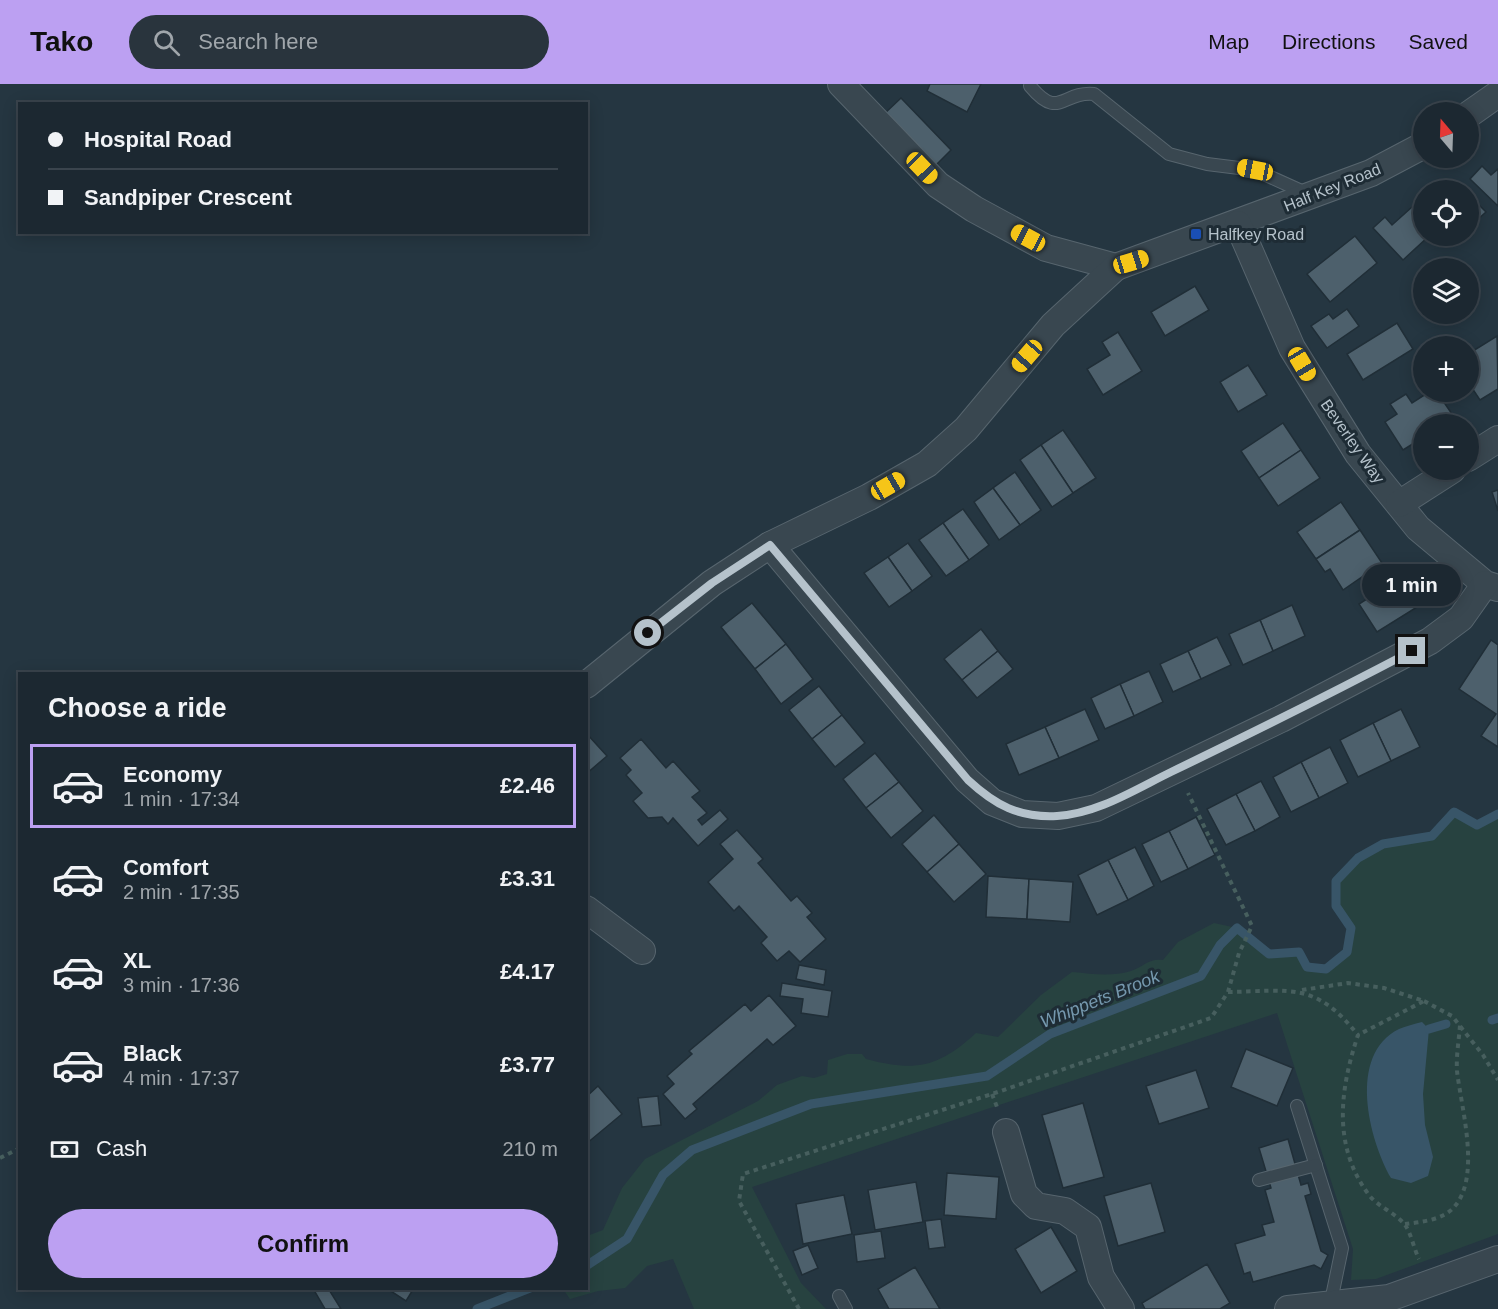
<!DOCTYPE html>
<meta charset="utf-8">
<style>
:root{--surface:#1c2831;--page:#29343d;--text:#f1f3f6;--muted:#a0a6ab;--line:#3a444d;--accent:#bca0f2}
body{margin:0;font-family:Arial,sans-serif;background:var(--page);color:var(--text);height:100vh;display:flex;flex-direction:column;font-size:22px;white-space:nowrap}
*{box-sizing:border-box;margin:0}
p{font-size:20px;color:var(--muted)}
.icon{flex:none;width:33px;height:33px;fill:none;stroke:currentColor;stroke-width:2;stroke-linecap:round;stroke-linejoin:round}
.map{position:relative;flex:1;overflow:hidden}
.drawer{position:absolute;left:18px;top:588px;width:570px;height:618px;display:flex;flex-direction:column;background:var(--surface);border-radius:0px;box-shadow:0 3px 15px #0003,0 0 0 2px var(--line)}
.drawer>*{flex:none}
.hud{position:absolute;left:18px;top:18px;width:570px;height:132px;border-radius:0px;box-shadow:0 3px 15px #0003,0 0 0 2px var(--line);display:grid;align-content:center;height:132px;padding:0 30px;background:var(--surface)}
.needle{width:39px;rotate:341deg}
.buttons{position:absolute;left:1413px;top:18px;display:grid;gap:12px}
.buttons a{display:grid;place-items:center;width:66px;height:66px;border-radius:50%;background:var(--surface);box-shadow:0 3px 15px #0003,0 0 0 2px var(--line);font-size:30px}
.end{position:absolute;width:27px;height:27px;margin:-14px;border:8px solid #b5c2cb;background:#111;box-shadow:0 0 0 3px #111}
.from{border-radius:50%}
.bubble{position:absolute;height:42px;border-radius:21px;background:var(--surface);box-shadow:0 3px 15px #0003,0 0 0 2px var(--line);font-size:20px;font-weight:700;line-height:42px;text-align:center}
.car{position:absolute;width:18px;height:36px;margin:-18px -9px;border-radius:8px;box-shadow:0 0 4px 2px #0007;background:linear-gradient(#f5c518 24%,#345 0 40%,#f5c518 0 76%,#345 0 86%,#f5c518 0)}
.hud b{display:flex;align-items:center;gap:21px;height:57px;font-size:22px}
.hud b+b{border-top:2px solid var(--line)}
.hud i{width:15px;height:15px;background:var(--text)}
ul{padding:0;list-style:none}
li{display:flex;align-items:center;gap:18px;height:84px;margin:0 12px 9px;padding:0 18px;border:3px solid transparent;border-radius:0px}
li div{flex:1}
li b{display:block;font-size:22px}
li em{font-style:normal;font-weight:700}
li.selected{border-color:var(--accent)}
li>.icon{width:54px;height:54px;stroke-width:1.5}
h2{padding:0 30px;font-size:27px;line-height:72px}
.pay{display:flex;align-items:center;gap:15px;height:66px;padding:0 30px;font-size:22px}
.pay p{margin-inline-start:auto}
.primary-button{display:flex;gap:12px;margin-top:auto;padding:12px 30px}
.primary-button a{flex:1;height:69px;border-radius:36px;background:var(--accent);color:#111;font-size:24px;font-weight:700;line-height:69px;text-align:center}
header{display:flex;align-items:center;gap:36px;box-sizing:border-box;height:84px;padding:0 30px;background:var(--accent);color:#111}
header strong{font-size:28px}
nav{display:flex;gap:33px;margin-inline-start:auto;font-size:21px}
.search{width:420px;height:54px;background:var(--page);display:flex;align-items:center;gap:15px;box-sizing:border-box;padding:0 21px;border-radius:33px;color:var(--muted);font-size:22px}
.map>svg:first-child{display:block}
</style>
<header>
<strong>Tako</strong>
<div class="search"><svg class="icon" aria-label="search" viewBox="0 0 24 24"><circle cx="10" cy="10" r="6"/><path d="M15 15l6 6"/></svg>Search here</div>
<nav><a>Map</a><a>Directions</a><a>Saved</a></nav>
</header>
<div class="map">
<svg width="1498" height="1225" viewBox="0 0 1498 1225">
<rect width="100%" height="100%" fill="#253641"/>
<!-- green -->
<path fill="#274240" d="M 1454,728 L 1477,741 L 1498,732 L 1498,1150 L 1376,1195 L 1351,1196 L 1353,1165 L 1277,929 L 752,1103 L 801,1199 L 826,1225 L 694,1225 L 673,1175 L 647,1182 L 625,1204 L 598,1207 L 570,1215 L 563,1205 L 586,1204 L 587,1152 L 603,1146 L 622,1104 L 645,1075 L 758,1017 L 777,1001 L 802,992 L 814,994 L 827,990 L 828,976 L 847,970 L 862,970 L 866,975 C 915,988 938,984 976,949 L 998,953 L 1041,911 L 1072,888 C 1093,890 1111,893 1131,887 C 1143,883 1149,874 1163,876 L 1178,858 L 1214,839 L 1237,844 L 1269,870 L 1299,868 L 1307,883 L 1326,885 L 1347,868 L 1351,844 L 1336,822 L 1336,797 L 1358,774 L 1383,760 L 1432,752 Z"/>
<!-- water -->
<path fill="#385568" d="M 1422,938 L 1429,945 L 1423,1010 L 1425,1041 L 1433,1073 L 1428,1092 L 1411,1099 L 1391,1094 C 1369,1055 1347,971 1399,945 C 1406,942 1414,940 1422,938 Z"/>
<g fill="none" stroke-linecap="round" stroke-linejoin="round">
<!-- stream -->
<g stroke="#385568" stroke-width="9">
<path d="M 1492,936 L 1498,934"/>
<path d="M 1429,945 L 1446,940"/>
<path d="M 586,1182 L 627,1155 L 663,1091 L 692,1066 L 811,1020 L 987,992 L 1050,950 L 1201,892 L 1220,861 L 1237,844 L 1269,870 L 1299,868 L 1307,883 L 1326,885 L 1347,868 L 1351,844 L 1336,822 L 1336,797 L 1358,774 L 1383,760 L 1432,752 L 1454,728 L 1477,741 L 1498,730"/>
<path d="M 477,1225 L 530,1204"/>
</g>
</g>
<!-- building -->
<g fill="#4d606c" stroke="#202e37" stroke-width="1.5">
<path d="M 930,0 L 981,0 L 967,28 L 927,7 Z"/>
<path d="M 901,14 L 951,66 L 933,84 L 883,31 Z"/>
<path d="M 1482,82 L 1491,91 L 1498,85 L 1498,122 L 1470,95 Z"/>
<path d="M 1456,97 L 1465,106 L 1446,106 Z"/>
<path d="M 1468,110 L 1486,128 L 1468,144 Z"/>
<path d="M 1412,123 L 1424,135 L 1424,152 L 1429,152 L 1403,176 L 1373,144 L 1385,133 L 1392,141 Z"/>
<path d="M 1355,152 L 1377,179 L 1330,218 L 1307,190 Z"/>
<path d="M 1195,202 L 1209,226 L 1165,252 L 1151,228 Z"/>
<path d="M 1347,225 L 1359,242 L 1327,264 L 1311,242 L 1329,230 L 1333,235 Z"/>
<path d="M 1397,239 L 1413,265 L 1363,296 L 1347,270 Z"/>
<path d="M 1118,248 L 1142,287 L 1103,311 L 1087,285 L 1110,271 L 1102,258 Z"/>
<path d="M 1497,252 L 1498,305 L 1480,316 L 1468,298 L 1468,270 Z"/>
<path d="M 1248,281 L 1267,311 L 1238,328 L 1220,298 Z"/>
<path d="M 1429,308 L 1437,308 L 1454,333 L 1443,340 L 1424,340 L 1424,353 L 1403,366 L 1385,338 L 1397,330 L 1390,320 L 1406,310 L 1412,319 Z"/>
<path d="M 1283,339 L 1301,366 L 1259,394 L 1241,367 Z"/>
<path d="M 1063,346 L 1096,394 L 1073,409 L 1041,361 Z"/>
<path d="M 1041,361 L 1073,409 L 1052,423 L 1020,376 Z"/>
<path d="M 1301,366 L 1320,394 L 1278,422 L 1259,394 Z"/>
<path d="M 1015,388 L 1041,426 L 1020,441 L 993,404 Z"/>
<path d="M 993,404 L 1020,441 L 999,456 L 974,418 Z"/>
<path d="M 1498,406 L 1498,427 L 1492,408 Z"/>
<path d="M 1341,418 L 1360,446 L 1316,475 L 1297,448 Z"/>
<path d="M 963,425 L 989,461 L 969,476 L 943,439 Z"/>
<path d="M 943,439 L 969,476 L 946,492 L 919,456 Z"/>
<path d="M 1360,446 L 1382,479 L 1343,506 L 1330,485 L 1325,488 L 1316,475 Z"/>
<path d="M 908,459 L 932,492 L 912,507 L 888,473 Z"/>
<path d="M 888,473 L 912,507 L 889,523 L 864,489 Z"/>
<path d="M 1404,491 L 1422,520 L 1377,548 L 1359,520 Z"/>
<path d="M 752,519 L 786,560 L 755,585 L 721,543 Z"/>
<path d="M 1292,521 L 1305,552 L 1273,567 L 1260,536 Z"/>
<path d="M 1260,536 L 1273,567 L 1243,581 L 1229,550 Z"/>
<path d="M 981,545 L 998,567 L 962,596 L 944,575 Z"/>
<path d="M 1217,553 L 1231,581 L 1201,595 L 1188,567 Z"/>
<path d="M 1491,556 L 1498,561 L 1498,663 L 1481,652 L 1496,630 L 1459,605 Z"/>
<path d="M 786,560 L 813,595 L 781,620 L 755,585 Z"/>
<path d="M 998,567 L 1013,585 L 977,614 L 962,596 Z"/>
<path d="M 1188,567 L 1201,595 L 1173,608 L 1160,580 Z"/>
<path d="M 1149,587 L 1163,618 L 1134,632 L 1120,600 Z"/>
<path d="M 1120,600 L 1134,632 L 1105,645 L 1091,614 Z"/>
<path d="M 819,602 L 842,631 L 812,655 L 789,626 Z"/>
<path d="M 1085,625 L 1099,656 L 1059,674 L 1045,643 Z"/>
<path d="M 1401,625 L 1420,663 L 1391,677 L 1373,639 Z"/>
<path d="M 842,631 L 865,659 L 835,683 L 812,655 Z"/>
<path d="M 1373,639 L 1391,677 L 1358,693 L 1340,656 Z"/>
<path d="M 1045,643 L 1059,674 L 1019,691 L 1006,660 Z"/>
<path d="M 587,650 L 607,672 L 586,690 L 586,651 Z"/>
<path d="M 641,655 L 666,684 L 673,677 L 700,707 L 692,713 L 707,729 L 698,736 L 702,741 L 720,726 L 728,735 L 698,762 L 673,734 L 668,740 L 662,733 L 648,734 L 633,717 L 642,709 L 626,691 L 631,686 L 620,674 Z"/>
<path d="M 1330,663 L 1348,699 L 1319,714 L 1301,678 Z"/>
<path d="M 875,669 L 899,698 L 866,724 L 843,695 Z"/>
<path d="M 1301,678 L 1319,714 L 1291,728 L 1273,693 Z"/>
<path d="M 1261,697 L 1280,733 L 1255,747 L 1236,710 Z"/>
<path d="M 899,698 L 923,727 L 891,754 L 866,724 Z"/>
<path d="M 1236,710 L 1255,747 L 1226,761 L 1207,725 Z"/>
<path d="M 934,731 L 959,760 L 927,788 L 902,760 Z"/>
<path d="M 1196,733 L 1215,771 L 1188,785 L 1169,747 Z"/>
<path d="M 737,746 L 763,775 L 758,779 L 791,817 L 797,812 L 812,829 L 807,833 L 826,855 L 800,878 L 789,867 L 777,877 L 761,859 L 767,853 L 739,822 L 734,827 L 708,798 L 733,775 L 720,760 Z"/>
<path d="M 1169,747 L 1188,785 L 1161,798 L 1142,760 Z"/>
<path d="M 959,760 L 986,790 L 954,818 L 927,788 Z"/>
<path d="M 1135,763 L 1154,802 L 1128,816 L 1108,776 Z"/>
<path d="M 1108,776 L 1128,816 L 1097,831 L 1078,791 Z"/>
<path d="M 988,792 L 1029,795 L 1027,835 L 986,833 Z"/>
<path d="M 1029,795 L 1073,798 L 1070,838 L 1027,835 Z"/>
<path d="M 799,881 L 826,886 L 824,901 L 796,895 Z"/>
<path d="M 782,899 L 832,907 L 828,933 L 801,929 L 803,915 L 780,912 Z"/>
<path d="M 769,911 L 796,942 L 773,961 L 767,955 L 693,1020 L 697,1025 L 685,1035 L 663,1010 L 674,1000 L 667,992 L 692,970 L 689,967 L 745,920 L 751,927 Z"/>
<path d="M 1246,965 L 1293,984 L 1277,1022 L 1231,1003 Z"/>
<path d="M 1196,986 L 1209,1024 L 1159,1040 L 1146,1002 Z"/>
<path d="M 598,1002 L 622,1030 L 586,1060 L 586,1013 Z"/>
<path d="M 658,1012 L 661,1041 L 642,1043 L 638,1014 Z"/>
<path d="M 1083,1019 L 1104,1093 L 1063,1104 L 1042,1031 Z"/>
<path d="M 1288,1055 L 1301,1101 L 1308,1099 L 1311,1110 L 1305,1112 L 1321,1167 L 1328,1171 L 1321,1185 L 1314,1181 L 1253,1198 L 1250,1188 L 1244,1190 L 1235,1160 L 1265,1151 L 1262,1141 L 1274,1138 L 1265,1106 L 1271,1104 L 1259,1064 Z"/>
<path d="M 947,1089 L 999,1093 L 996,1135 L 944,1131 Z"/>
<path d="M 916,1098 L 923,1138 L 875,1146 L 868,1106 Z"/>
<path d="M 1151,1099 L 1165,1148 L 1118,1162 L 1104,1112 Z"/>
<path d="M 844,1111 L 852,1150 L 803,1160 L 796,1120 Z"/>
<path d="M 941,1135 L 945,1163 L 929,1165 L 925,1137 Z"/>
<path d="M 1051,1143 L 1077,1187 L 1041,1209 L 1015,1165 Z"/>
<path d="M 881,1147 L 885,1174 L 857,1178 L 854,1151 Z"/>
<path d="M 808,1161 L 818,1184 L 802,1191 L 793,1167 Z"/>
<path d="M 1207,1180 L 1230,1219 L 1220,1225 L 1145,1225 L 1142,1219 Z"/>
<path d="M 915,1183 L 940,1225 L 889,1225 L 878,1205 Z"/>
<path d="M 320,1204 L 328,1204 L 341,1225 L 325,1225 L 315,1208 Z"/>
<path d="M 386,1204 L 414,1204 L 406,1217 Z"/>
</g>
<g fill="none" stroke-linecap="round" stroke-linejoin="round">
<!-- lane casing -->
<g stroke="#57656e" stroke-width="14">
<g id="lane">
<path d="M 1030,2 C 1059,37 1062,7 1094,10 L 1169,70 L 1207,80 L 1255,86 L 1308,110"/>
<path d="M 1297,1022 L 1342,1164 L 1330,1222"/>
<path d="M 1259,1096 L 1316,1081"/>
<path d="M 839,1212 L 846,1225"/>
</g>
</g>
<!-- street casing -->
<g stroke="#57656e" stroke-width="28">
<g id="street">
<path d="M 841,0 L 938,101 L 974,125 L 1046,164 L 1116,183 L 1371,89 L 1424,61"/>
<path d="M 1468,31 L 1498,10"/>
<path d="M 1238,140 L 1292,264 L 1358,370 L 1418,444 L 1485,500 L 1498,504"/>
<path d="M 1468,374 L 1498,355"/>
<path d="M 1399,420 L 1452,386"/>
<path d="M 770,461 L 967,696 L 992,718 L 1022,730 L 1058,732 L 1096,724 L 1281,635 L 1430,557 L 1461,534 L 1485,500"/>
<path d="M 586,601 L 712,499 L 770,461 L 869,413 L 927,380 L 966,345 L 1053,241 L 1116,183"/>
<path d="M 586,825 L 642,867"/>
<path d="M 1006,1048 L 1024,1110 L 1036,1122 L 1065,1127 L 1088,1143 L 1101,1193 L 1121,1225"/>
<path d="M 1288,1225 L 1389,1214 L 1498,1175"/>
</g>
</g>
<!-- path -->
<g stroke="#475f5e" stroke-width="4" stroke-dasharray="4.5 4.5" stroke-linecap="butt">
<path d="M 1302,906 L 1348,899 L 1384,904 L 1424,917 L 1358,951"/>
<path d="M 1228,908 C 1290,907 1315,897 1358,951 C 1340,1005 1332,1062 1369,1111 C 1378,1123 1396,1129 1405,1141 C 1411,1149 1414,1165 1419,1175"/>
<path d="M 1424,917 L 1452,932 L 1483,971 L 1498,996"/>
<path d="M 992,1010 L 997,1023"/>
<path d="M 0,1074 L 20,1064"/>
<path d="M 1405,1140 C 1421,1138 1444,1136 1455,1122 C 1481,1091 1461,1023 1457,987 C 1456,972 1459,956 1460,941"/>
<path d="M 799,1225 L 739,1117 L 743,1090 L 992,1010 L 1211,934 L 1228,908 L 1239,869 L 1252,842 L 1188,709"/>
</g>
<!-- lane -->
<use href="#lane" stroke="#394750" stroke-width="12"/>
<!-- street -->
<use href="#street" stroke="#394750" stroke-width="26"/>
</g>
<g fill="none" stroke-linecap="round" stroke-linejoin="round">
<!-- route -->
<path stroke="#b5c2cb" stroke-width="8" d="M 648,549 L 712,499 L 770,461 L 968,696 C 995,721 1019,734 1057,732 C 1097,730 1136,705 1171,688 C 1252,649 1332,609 1412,567"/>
</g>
<!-- markers -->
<rect fill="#1a4fb4" stroke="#1e2c35" stroke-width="2" x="1190" y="144" width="12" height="12" rx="3"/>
<g text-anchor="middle" stroke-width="6" stroke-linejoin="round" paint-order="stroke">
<!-- street labels -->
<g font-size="16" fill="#b5c2cb" stroke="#1e2c35">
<text transform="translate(1332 103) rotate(-22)" y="6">Half Key Road</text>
<text transform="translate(1353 357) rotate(55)" y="6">Beverley Way</text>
</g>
<!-- poi labels -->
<g font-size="16" fill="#b5c2cb" stroke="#1e2c35" text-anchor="start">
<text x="1208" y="156">Halfkey Road</text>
</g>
<!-- water labels -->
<g font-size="18" font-style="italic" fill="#7598ae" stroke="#1e2c35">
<text transform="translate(1100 915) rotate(-22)" y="6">Whippets Brook</text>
</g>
</g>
</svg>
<div class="buttons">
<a><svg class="needle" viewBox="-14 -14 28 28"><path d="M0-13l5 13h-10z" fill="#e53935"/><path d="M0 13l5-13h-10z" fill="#a0a6ab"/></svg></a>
<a><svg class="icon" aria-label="locate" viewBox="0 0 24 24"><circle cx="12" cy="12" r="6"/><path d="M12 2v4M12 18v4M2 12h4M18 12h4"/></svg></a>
<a><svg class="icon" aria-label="layers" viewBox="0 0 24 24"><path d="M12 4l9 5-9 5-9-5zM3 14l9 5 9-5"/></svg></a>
<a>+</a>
<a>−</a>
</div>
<i class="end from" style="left:648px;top:549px"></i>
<i class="end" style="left:1412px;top:567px"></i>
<div class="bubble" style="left:1362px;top:480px;width:99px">1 min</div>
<i class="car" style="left:922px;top:84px;rotate:136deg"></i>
<i class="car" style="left:1255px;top:86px;rotate:281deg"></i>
<i class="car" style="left:1028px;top:154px;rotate:298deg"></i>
<i class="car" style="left:1131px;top:178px;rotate:73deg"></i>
<i class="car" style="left:1027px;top:272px;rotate:221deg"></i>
<i class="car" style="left:1302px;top:280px;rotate:149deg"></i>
<i class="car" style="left:888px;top:402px;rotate:60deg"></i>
<div class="hud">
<b><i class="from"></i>Hospital Road</b>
<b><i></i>Sandpiper Crescent</b>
</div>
<section class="drawer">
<h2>Choose a ride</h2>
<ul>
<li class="selected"><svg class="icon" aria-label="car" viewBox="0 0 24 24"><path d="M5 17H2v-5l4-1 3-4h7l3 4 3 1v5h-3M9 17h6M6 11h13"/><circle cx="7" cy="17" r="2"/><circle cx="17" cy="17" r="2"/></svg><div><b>Economy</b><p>1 min · 17:34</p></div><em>£2.46</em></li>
<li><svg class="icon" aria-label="car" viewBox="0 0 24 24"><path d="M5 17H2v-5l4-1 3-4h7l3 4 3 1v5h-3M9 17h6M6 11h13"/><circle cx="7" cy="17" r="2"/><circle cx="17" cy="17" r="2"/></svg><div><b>Comfort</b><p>2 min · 17:35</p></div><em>£3.31</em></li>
<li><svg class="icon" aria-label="car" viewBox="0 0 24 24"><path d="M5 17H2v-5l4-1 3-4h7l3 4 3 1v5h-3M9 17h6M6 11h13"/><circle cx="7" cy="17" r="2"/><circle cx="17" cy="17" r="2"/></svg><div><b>XL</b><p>3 min · 17:36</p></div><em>£4.17</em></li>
<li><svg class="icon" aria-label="car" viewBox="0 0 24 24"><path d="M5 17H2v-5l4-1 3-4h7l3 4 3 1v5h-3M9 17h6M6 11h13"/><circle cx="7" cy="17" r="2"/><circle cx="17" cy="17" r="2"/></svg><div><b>Black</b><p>4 min · 17:37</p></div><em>£3.77</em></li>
</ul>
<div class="pay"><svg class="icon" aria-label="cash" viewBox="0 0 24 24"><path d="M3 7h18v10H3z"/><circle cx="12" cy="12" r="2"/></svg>Cash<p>210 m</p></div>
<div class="primary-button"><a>Confirm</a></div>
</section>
</div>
